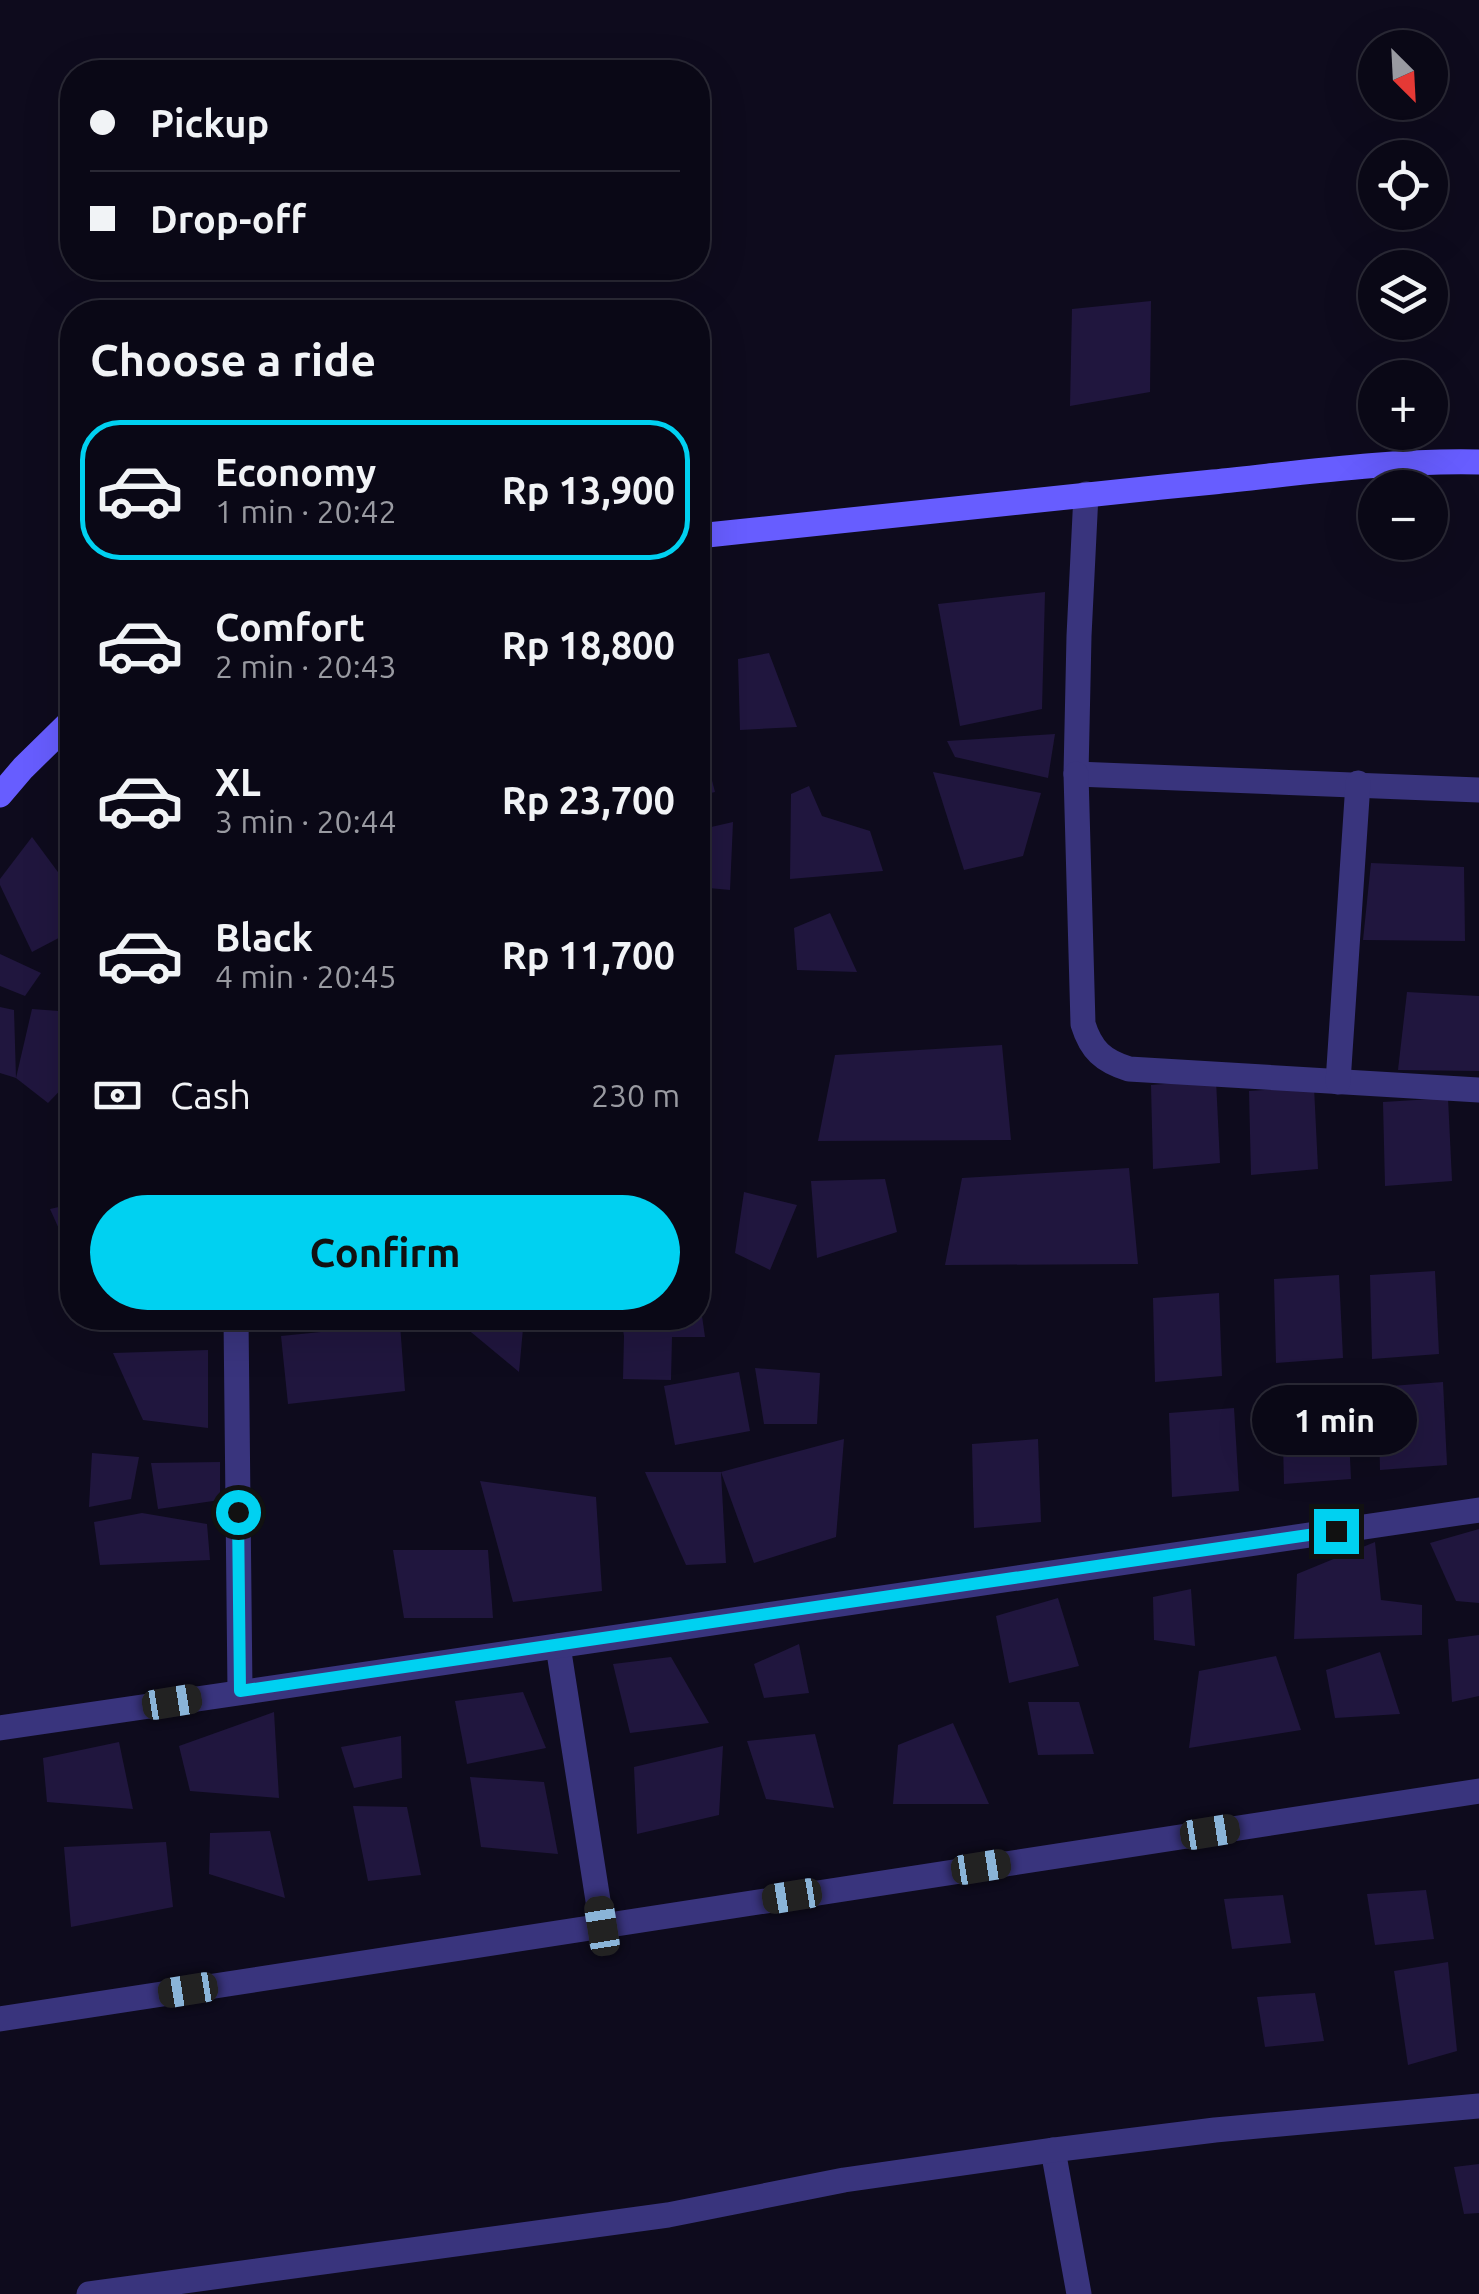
<!DOCTYPE html>
<meta charset="utf-8">
<style>
:root{--surface:#0a0816;--page:#13111f;--text:#f1f3f6;--muted:#999aa1;--line:#2a2935;--accent:#00d1f1}
body{margin:0;font-family:Ubuntu,sans-serif;background:var(--page);color:var(--text);height:100vh;display:flex;flex-direction:column;font-size:38px;white-space:nowrap}
*{box-sizing:border-box;margin:0}
p{font-size:32px;color:var(--muted)}
.icon{flex:none;width:55px;height:55px;fill:none;stroke:currentColor;stroke-width:2;stroke-linecap:round;stroke-linejoin:round}
.map{position:relative;flex:1;overflow:hidden}
.details{position:absolute;left:60px;top:300px;width:650px;height:1030px;display:flex;flex-direction:column;background:var(--surface);border-radius:40px;box-shadow:0 10px 40px #0002,0 0 0 2px var(--line)}
.details>*{flex:none}
.guide{position:absolute;left:60px;top:60px;width:650px;height:220px;border-radius:40px;box-shadow:0 10px 40px #0002,0 0 0 2px var(--line);display:grid;align-content:center;height:220px;padding:0 30px;background:var(--surface)}
.needle{width:65px;rotate:156deg}
.buttons{position:absolute;left:1358px;top:30px;display:grid;gap:20px}
.buttons a{display:grid;place-items:center;width:90px;height:90px;border-radius:50%;background:var(--surface);box-shadow:0 10px 40px #0002,0 0 0 2px var(--line);font-size:50px}
.end{position:absolute;width:45px;height:45px;margin:-22px;border:12px solid #00d1f1;background:#111;box-shadow:0 0 0 5px #111}
.from{border-radius:50%}
.bubble{position:absolute;height:70px;border-radius:35px;background:var(--surface);box-shadow:0 10px 40px #0002,0 0 0 2px var(--line);font-size:32px;font-weight:700;line-height:70px;text-align:center}
.car{position:absolute;width:30px;height:60px;margin:-30px -15px;border-radius:12px;box-shadow:0 0 8px 2px #0007;background:linear-gradient(#222 24%,#8ab4d8 0 40%,#222 0 76%,#8ab4d8 0 86%,#222 0)}
.guide b{display:flex;align-items:center;gap:35px;height:95px;font-size:38px}
.guide b+b{border-top:2px solid var(--line)}
.guide i{width:25px;height:25px;background:var(--text)}
ul{padding:0;list-style:none}
li{display:flex;align-items:center;gap:30px;height:140px;margin:0 20px 15px;padding:0 10px;border:5px solid transparent;border-radius:40px}
li div{flex:1}
li b{display:block;font-size:38px}
li em{font-style:normal;font-weight:700}
li.active{border-color:var(--accent)}
li>.icon{width:90px;height:90px;stroke-width:1.5}
h2{padding:0 30px;font-size:45px;line-height:120px}
.pay{display:flex;align-items:center;gap:25px;height:110px;padding:0 30px;font-size:38px}
.pay p{margin-inline-start:auto}
.cta{display:flex;gap:20px;margin-top:auto;padding:20px 30px}
.cta a{flex:1;height:115px;border-radius:60px;background:var(--accent);color:#111;font-size:40px;font-weight:700;line-height:115px;text-align:center}
.map>svg:first-child{display:block}
</style>
<div class="map">
<svg width="1479" height="2294" viewBox="0 0 1479 2294">
<rect width="100%" height="100%" fill="#0e0b1d"/>
<!-- building -->
<g fill="#20163e">
<path d="M 1151,301 L 1150,392 L 1070,406 L 1072,309 Z"/>
<path d="M 1045,592 L 1042,709 L 960,726 L 938,604 Z"/>
<path d="M 769,653 L 797,727 L 740,730 L 738,659 Z"/>
<path d="M 1055,734 L 1048,778 L 955,757 L 947,741 Z"/>
<path d="M 698,745 L 703,745 L 715,792 L 698,796 Z"/>
<path d="M 933,772 L 1041,793 L 1023,856 L 964,870 Z"/>
<path d="M 809,786 L 822,816 L 870,831 L 883,871 L 790,879 L 791,794 Z"/>
<path d="M 733,822 L 730,890 L 698,887 L 698,830 Z"/>
<path d="M 32,837 L 72,891 L 72,931 L 32,952 L 0,885 L 0,879 Z"/>
<path d="M 1371,863 L 1464,867 L 1465,941 L 1363,940 Z"/>
<path d="M 830,913 L 857,972 L 797,970 L 794,928 Z"/>
<path d="M 0,954 L 41,973 L 25,996 L 0,986 Z"/>
<path d="M 1407,992 L 1479,996 L 1479,1071 L 1398,1070 Z"/>
<path d="M 0,1007 L 14,1010 L 16,1078 L 0,1073 Z"/>
<path d="M 32,1009 L 72,1012 L 72,1078 L 48,1103 L 16,1078 Z"/>
<path d="M 1002,1045 L 1011,1140 L 818,1141 L 835,1055 Z"/>
<path d="M 1216,1080 L 1220,1163 L 1153,1169 L 1151,1085 Z"/>
<path d="M 1314,1087 L 1318,1169 L 1251,1175 L 1249,1091 Z"/>
<path d="M 1448,1098 L 1452,1181 L 1385,1186 L 1383,1102 Z"/>
<path d="M 1129,1168 L 1138,1264 L 945,1265 L 962,1178 Z"/>
<path d="M 698,1172 L 708,1172 L 704,1256 L 698,1256 Z"/>
<path d="M 885,1179 L 897,1232 L 817,1258 L 811,1181 Z"/>
<path d="M 744,1192 L 797,1205 L 770,1270 L 735,1253 Z"/>
<path d="M 72,1204 L 72,1238 L 64,1240 L 50,1209 Z"/>
<path d="M 1435,1271 L 1439,1354 L 1372,1359 L 1370,1275 Z"/>
<path d="M 1339,1275 L 1343,1358 L 1276,1363 L 1274,1279 Z"/>
<path d="M 1219,1293 L 1222,1376 L 1155,1382 L 1153,1298 Z"/>
<path d="M 698,1302 L 700,1302 L 705,1337 L 672,1337 L 671,1380 L 623,1379 L 624,1336 L 621,1318 L 698,1318 Z"/>
<path d="M 454,1318 L 524,1318 L 519,1372 Z"/>
<path d="M 400,1324 L 405,1391 L 288,1404 L 281,1336 Z"/>
<path d="M 208,1350 L 208,1428 L 143,1420 L 113,1353 Z"/>
<path d="M 755,1368 L 820,1373 L 817,1424 L 764,1424 Z"/>
<path d="M 739,1372 L 750,1431 L 675,1445 L 664,1386 Z"/>
<path d="M 1443,1382 L 1447,1465 L 1380,1470 L 1378,1387 Z"/>
<path d="M 1347,1396 L 1351,1479 L 1284,1484 L 1282,1400 Z"/>
<path d="M 1234,1408 L 1239,1491 L 1172,1497 L 1169,1413 Z"/>
<path d="M 844,1439 L 836,1537 L 754,1563 L 721,1472 Z"/>
<path d="M 1038,1439 L 1041,1522 L 974,1528 L 972,1444 Z"/>
<path d="M 92,1453 L 139,1457 L 131,1499 L 89,1507 Z"/>
<path d="M 220,1462 L 220,1500 L 158,1509 L 151,1463 Z"/>
<path d="M 645,1472 L 721,1472 L 726,1563 L 686,1565 Z"/>
<path d="M 480,1481 L 596,1497 L 602,1591 L 513,1602 Z"/>
<path d="M 142,1513 L 207,1524 L 210,1560 L 100,1565 L 94,1522 Z"/>
<path d="M 1479,1529 L 1479,1603 L 1456,1601 L 1430,1543 Z"/>
<path d="M 1375,1542 L 1381,1600 L 1422,1605 L 1422,1635 L 1294,1639 L 1297,1574 Z"/>
<path d="M 393,1550 L 488,1550 L 493,1618 L 404,1618 Z"/>
<path d="M 1191,1589 L 1195,1646 L 1154,1640 L 1153,1597 Z"/>
<path d="M 1058,1598 L 1079,1666 L 1009,1683 L 996,1616 Z"/>
<path d="M 1479,1635 L 1479,1696 L 1452,1702 L 1448,1639 Z"/>
<path d="M 799,1644 L 809,1693 L 764,1698 L 754,1664 Z"/>
<path d="M 1380,1652 L 1400,1714 L 1335,1718 L 1326,1670 Z"/>
<path d="M 1276,1656 L 1301,1730 L 1189,1748 L 1199,1671 Z"/>
<path d="M 671,1657 L 709,1723 L 630,1733 L 613,1664 Z"/>
<path d="M 523,1692 L 546,1748 L 467,1764 L 455,1701 Z"/>
<path d="M 1028,1702 L 1079,1702 L 1094,1754 L 1038,1755 Z"/>
<path d="M 274,1712 L 279,1798 L 190,1791 L 179,1746 Z"/>
<path d="M 953,1723 L 989,1804 L 893,1804 L 898,1745 Z"/>
<path d="M 815,1734 L 834,1808 L 766,1799 L 747,1741 Z"/>
<path d="M 401,1736 L 402,1778 L 354,1788 L 341,1747 Z"/>
<path d="M 119,1742 L 133,1809 L 47,1802 L 43,1758 Z"/>
<path d="M 723,1746 L 719,1815 L 637,1834 L 634,1767 Z"/>
<path d="M 470,1777 L 544,1782 L 558,1854 L 481,1847 Z"/>
<path d="M 353,1806 L 407,1807 L 421,1875 L 368,1881 Z"/>
<path d="M 270,1831 L 285,1898 L 209,1874 L 210,1833 Z"/>
<path d="M 166,1842 L 173,1907 L 71,1927 L 64,1847 Z"/>
<path d="M 1426,1890 L 1434,1939 L 1375,1945 L 1367,1894 Z"/>
<path d="M 1283,1895 L 1291,1943 L 1232,1949 L 1224,1899 Z"/>
<path d="M 1448,1962 L 1457,2051 L 1408,2065 L 1394,1971 Z"/>
<path d="M 1315,1993 L 1324,2041 L 1265,2047 L 1257,1997 Z"/>
<path d="M 1479,2164 L 1479,2213 L 1464,2214 L 1454,2167 Z"/>
</g>
<g fill="none" stroke-linecap="round" stroke-linejoin="round">
<!-- street -->
<g stroke="#39347d" stroke-width="25">
<path d="M 1086,494 L 1079,636 L 1076,774 L 1479,790"/>
<path d="M 1076,774 L 1083,1024 C 1091,1050 1103,1061 1129,1069 L 1479,1090"/>
<path d="M 1338,1082 L 1358,783"/>
<path d="M 236,1318 L 240,1691"/>
<path d="M 558,1646 L 602,1926"/>
<path d="M 0,1728 L 1479,1510"/>
<path d="M 0,2019 L 1479,1791"/>
<path d="M 1053,2150 L 1079,2294"/>
<path d="M 89,2294 L 668,2215 L 844,2180 L 1053,2150 L 1215,2130 L 1479,2106"/>
</g>
<!-- secondary -->
<g stroke="#675dff" stroke-width="25">
<path d="M 698,536 C 869,517 1041,499 1213,482 C 1301,473 1390,460 1479,462"/>
<path d="M 0,795 L 23,768 L 72,720"/>
</g>
</g>
<g fill="none" stroke-linecap="round" stroke-linejoin="round">
<!-- route -->
<path stroke="#00d1f1" stroke-width="12" d="M 238,1512 L 240,1691 L 1336,1531"/>
</g>
</svg>
<div class="buttons">
<a><svg class="needle" viewBox="-14 -14 28 28"><path d="M0-13l5 13h-10z" fill="#e53935"/><path d="M0 13l5-13h-10z" fill="#999aa1"/></svg></a>
<a><svg class="icon" aria-label="locate" viewBox="0 0 24 24"><circle cx="12" cy="12" r="6"/><path d="M12 2v4M12 18v4M2 12h4M18 12h4"/></svg></a>
<a><svg class="icon" aria-label="layers" viewBox="0 0 24 24"><path d="M12 4l9 5-9 5-9-5zM3 14l9 5 9-5"/></svg></a>
<a>+</a>
<a>−</a>
</div>
<i class="end from" style="left:238px;top:1512px"></i>
<i class="end" style="left:1336px;top:1531px"></i>
<div class="bubble" style="left:1252px;top:1385px;width:165px">1 min</div>
<i class="car" style="left:172px;top:1702px;rotate:81deg"></i>
<i class="car" style="left:1210px;top:1832px;rotate:81deg"></i>
<i class="car" style="left:981px;top:1867px;rotate:81deg"></i>
<i class="car" style="left:792px;top:1896px;rotate:261deg"></i>
<i class="car" style="left:602px;top:1926px;rotate:351deg"></i>
<i class="car" style="left:188px;top:1990px;rotate:261deg"></i>
<div class="guide">
<b><i class="from"></i>Pickup</b>
<b><i></i>Drop-off</b>
</div>
<section class="details">
<h2>Choose a ride</h2>
<ul>
<li class="active"><svg class="icon" aria-label="car" viewBox="0 0 24 24"><path d="M5 17H2v-5l4-1 3-4h7l3 4 3 1v5h-3M9 17h6M6 11h13"/><circle cx="7" cy="17" r="2"/><circle cx="17" cy="17" r="2"/></svg><div><b>Economy</b><p>1 min · 20:42</p></div><em>Rp 13,900</em></li>
<li><svg class="icon" aria-label="car" viewBox="0 0 24 24"><path d="M5 17H2v-5l4-1 3-4h7l3 4 3 1v5h-3M9 17h6M6 11h13"/><circle cx="7" cy="17" r="2"/><circle cx="17" cy="17" r="2"/></svg><div><b>Comfort</b><p>2 min · 20:43</p></div><em>Rp 18,800</em></li>
<li><svg class="icon" aria-label="car" viewBox="0 0 24 24"><path d="M5 17H2v-5l4-1 3-4h7l3 4 3 1v5h-3M9 17h6M6 11h13"/><circle cx="7" cy="17" r="2"/><circle cx="17" cy="17" r="2"/></svg><div><b>XL</b><p>3 min · 20:44</p></div><em>Rp 23,700</em></li>
<li><svg class="icon" aria-label="car" viewBox="0 0 24 24"><path d="M5 17H2v-5l4-1 3-4h7l3 4 3 1v5h-3M9 17h6M6 11h13"/><circle cx="7" cy="17" r="2"/><circle cx="17" cy="17" r="2"/></svg><div><b>Black</b><p>4 min · 20:45</p></div><em>Rp 11,700</em></li>
</ul>
<div class="pay"><svg class="icon" aria-label="cash" viewBox="0 0 24 24"><path d="M3 7h18v10H3z"/><circle cx="12" cy="12" r="2"/></svg>Cash<p>230 m</p></div>
<div class="cta"><a>Confirm</a></div>
</section>
</div>
